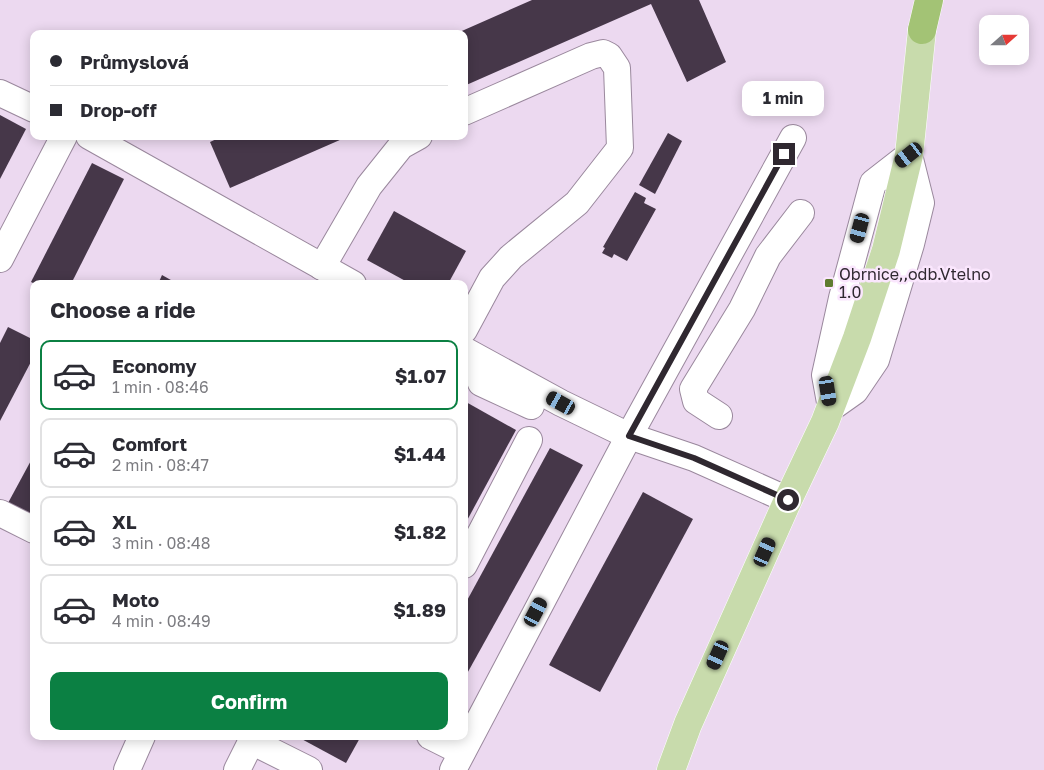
<!DOCTYPE html>
<meta charset="utf-8">
<style>
:root{--surface:#fff;--page:#f2f2f3;--text:#2b2b33;--muted:#7c7c81;--line:#e1e1e2;--accent:#0b8043}
body{margin:0;font-family:"Golos Text",sans-serif;background:var(--page);color:var(--text);height:100vh;display:flex;flex-direction:column;font-size:19px;white-space:nowrap}
*{box-sizing:border-box;margin:0}
p{font-size:16px;color:var(--muted)}
.icon{flex:none;width:28px;height:28px;fill:none;stroke:currentColor;stroke-width:2;stroke-linecap:round;stroke-linejoin:round}
.map{position:relative;flex:1;overflow:hidden}
.panel{position:absolute;left:30px;top:280px;width:438px;height:460px;display:flex;flex-direction:column;background:var(--surface);border-radius:10px;box-shadow:0 2px 12px #0003}
.panel>*{flex:none}
.guide{position:absolute;left:30px;top:30px;width:438px;height:110px;border-radius:10px;box-shadow:0 2px 12px #0003;display:grid;align-content:center;height:110px;padding:0 20px;background:var(--surface)}
.needle{width:32px;rotate:69deg}
.fabs{position:absolute;left:979px;top:15px;display:grid;gap:10px}
.fabs a{display:grid;place-items:center;width:50px;height:50px;border-radius:10px;background:var(--surface);box-shadow:0 2px 12px #0003;font-size:25px}
.end{position:absolute;width:22px;height:22px;margin:-11px;border:6px solid #2f2830;background:#fff;box-shadow:0 0 0 2px #fff}
.from{border-radius:50%}
.bubble{position:absolute;height:35px;border-radius:10px;background:var(--surface);box-shadow:0 2px 12px #0003;font-size:16px;font-weight:700;line-height:35px;text-align:center}
.car{position:absolute;width:15px;height:30px;margin:-15px -8px;border-radius:6px;box-shadow:0 0 4px 1px #0007;background:linear-gradient(#222 24%,#8ab4d8 0 40%,#222 0 76%,#8ab4d8 0 86%,#222 0)}
.guide b{display:flex;align-items:center;gap:18px;height:48px;font-size:19px}
.guide b+b{border-top:1px solid var(--line)}
.guide i{width:12px;height:12px;background:var(--text)}
ul{padding:0;list-style:none}
li{display:flex;align-items:center;gap:15px;height:70px;margin:0 10px 8px;padding:0 10px;border:2px solid var(--line);border-radius:10px}
li div{flex:1}
li b{display:block;font-size:19px}
li em{font-style:normal;font-weight:700}
li.on{border-color:var(--accent)}
li>.icon{width:45px;height:45px;stroke-width:1.5}
h2{padding:0 20px;font-size:22px;line-height:60px}
.cta{display:flex;gap:10px;margin-top:auto;padding:10px 20px}
.cta a{flex:1;height:58px;border-radius:10px;background:var(--accent);color:#fff;font-size:20px;font-weight:700;line-height:58px;text-align:center}
.map>svg:first-child{display:block}
</style>
<div class="map">
<svg width="1044" height="770" viewBox="0 0 1044 770">
<rect width="100%" height="100%" fill="#ecd9f0"/>
<!-- building -->
<g fill="#463749">
<path d="M 532,0 L 699,0 L 726,62 L 687,82 L 651,4 L 464,86 L 464,34 L 455,34 Z"/>
<path d="M 0,115 L 26,129 L 0,179 Z"/>
<path d="M 668,133 L 682,141 L 655,194 L 639,185 Z"/>
<path d="M 223,136 L 349,136 L 230,188 L 210,142 Z"/>
<path d="M 92,163 L 124,179 L 71,284 L 35,284 L 31,282 Z"/>
<path d="M 635,192 L 646,198 L 644,203 L 656,209 L 627,261 L 614,254 L 612,258 L 602,253 L 605,248 L 603,247 Z"/>
<path d="M 394,211 L 466,251 L 448,284 L 411,284 L 367,260 Z"/>
<path d="M 162,275 L 178,284 L 158,284 Z"/>
<path d="M 8,327 L 34,340 L 34,356 L 0,421 L 0,343 Z"/>
<path d="M 466,402 L 516,430 L 464,526 L 464,406 Z"/>
<path d="M 550,448 L 583,465 L 464,679 L 464,606 Z"/>
<path d="M 34,455 L 34,516 L 8,503 Z"/>
<path d="M 643,492 L 693,519 L 600,692 L 549,665 Z"/>
<path d="M 296,736 L 361,736 L 346,763 Z"/>
</g>
<g fill="none" stroke-linecap="round" stroke-linejoin="round">
<!-- minor casing -->
<g stroke="#9a889d" stroke-width="28">
<g id="minor">
<path d="M 0,93 L 34,109"/>
<path d="M 464,112 L 591,56 L 603,53 L 609,56 L 617,68 L 620,148 L 577,203 L 511,257 L 492,278 L 464,330"/>
<path d="M 89,136 L 353,284"/>
<path d="M 909,155 L 921,203 L 911,244 L 876,360 L 855,391 L 831,408 L 825,375 L 842,298 L 873,183 Z"/>
<path d="M 0,259 L 64,136"/>
<path d="M 322,267 L 369,186 L 401,146 L 419,136"/>
<path d="M 464,350 L 561,403 L 629,436 L 694,458 L 788,500"/>
<path d="M 469,354 L 481,383 L 531,406"/>
<path d="M 719,416 L 696,401 L 693,389 L 742,309 L 768,256 L 801,213"/>
<path d="M 0,513 L 34,530"/>
<path d="M 464,565 L 529,440"/>
<path d="M 430,736 L 462,752"/>
<path d="M 251,741 L 309,770"/>
<path d="M 127,770 L 142,736"/>
<path d="M 237,770 L 254,736"/>
<path d="M 453,770 L 629,436 L 793,138"/>
</g>
</g>
<!-- major casing -->
<g stroke="#fff" stroke-width="29">
<path id="major" d="M 671,770 L 688,724 L 788,500 L 825,422 L 857,338 L 886,250 L 909,155 L 922,30"/>
</g>
<!-- highway casing -->
<g stroke="#fff" stroke-width="29">
<path id="highway" d="M 922,30 L 929,0"/>
</g>
<!-- minor -->
<use href="#minor" stroke="#fff" stroke-width="26"/>
<!-- major -->
<use href="#major" stroke="#c8dbac" stroke-width="28"/>
<!-- highway -->
<use href="#highway" stroke="#a3c375" stroke-width="28"/>
</g>
<g fill="none" stroke-linecap="round" stroke-linejoin="round">
<!-- route -->
<path stroke="#2f2830" stroke-width="6" d="M 784,154 L 629,436 L 694,458 L 788,500"/>
</g>
<!-- markers -->
<rect fill="#5f7c30" stroke="#fae6fd" stroke-width="2" x="824" y="278" width="10" height="10" rx="2.5"/>
<g text-anchor="middle" stroke-width="5" stroke-linejoin="round" paint-order="stroke">
<!-- poi labels -->
<g font-size="16" fill="#2f2830" stroke="#fae6fd" text-anchor="start">
<text x="839" y="280">Obrnice,,odb.Vtelno<tspan x="839" dy="18">1.0</tspan></text>
</g>
</g>
</svg>
<div class="fabs">
<a><svg class="needle" viewBox="-14 -14 28 28"><path d="M0-13l5 13h-10z" fill="#e53935"/><path d="M0 13l5-13h-10z" fill="#7c7c81"/></svg></a>
</div>
<i class="end from" style="left:788px;top:500px"></i>
<i class="end" style="left:784px;top:154px"></i>
<div class="bubble" style="left:742px;top:81px;width:82px">1 min</div>
<i class="car" style="left:909px;top:155px;rotate:232deg"></i>
<i class="car" style="left:860px;top:228px;rotate:195deg"></i>
<i class="car" style="left:828px;top:391px;rotate:171deg"></i>
<i class="car" style="left:561px;top:403px;rotate:299deg"></i>
<i class="car" style="left:765px;top:552px;rotate:24deg"></i>
<i class="car" style="left:536px;top:612px;rotate:28deg"></i>
<i class="car" style="left:718px;top:655px;rotate:204deg"></i>
<div class="guide">
<b><i class="from"></i>Průmyslová</b>
<b><i></i>Drop-off</b>
</div>
<section class="panel">
<h2>Choose a ride</h2>
<ul>
<li class="on"><svg class="icon" aria-label="car" viewBox="0 0 24 24"><path d="M5 17H2v-5l4-1 3-4h7l3 4 3 1v5h-3M9 17h6M6 11h13"/><circle cx="7" cy="17" r="2"/><circle cx="17" cy="17" r="2"/></svg><div><b>Economy</b><p>1 min · 08:46</p></div><em>$1.07</em></li>
<li><svg class="icon" aria-label="car" viewBox="0 0 24 24"><path d="M5 17H2v-5l4-1 3-4h7l3 4 3 1v5h-3M9 17h6M6 11h13"/><circle cx="7" cy="17" r="2"/><circle cx="17" cy="17" r="2"/></svg><div><b>Comfort</b><p>2 min · 08:47</p></div><em>$1.44</em></li>
<li><svg class="icon" aria-label="car" viewBox="0 0 24 24"><path d="M5 17H2v-5l4-1 3-4h7l3 4 3 1v5h-3M9 17h6M6 11h13"/><circle cx="7" cy="17" r="2"/><circle cx="17" cy="17" r="2"/></svg><div><b>XL</b><p>3 min · 08:48</p></div><em>$1.82</em></li>
<li><svg class="icon" aria-label="car" viewBox="0 0 24 24"><path d="M5 17H2v-5l4-1 3-4h7l3 4 3 1v5h-3M9 17h6M6 11h13"/><circle cx="7" cy="17" r="2"/><circle cx="17" cy="17" r="2"/></svg><div><b>Moto</b><p>4 min · 08:49</p></div><em>$1.89</em></li>
</ul>
<div class="cta"><a>Confirm</a></div>
</section>
</div>
